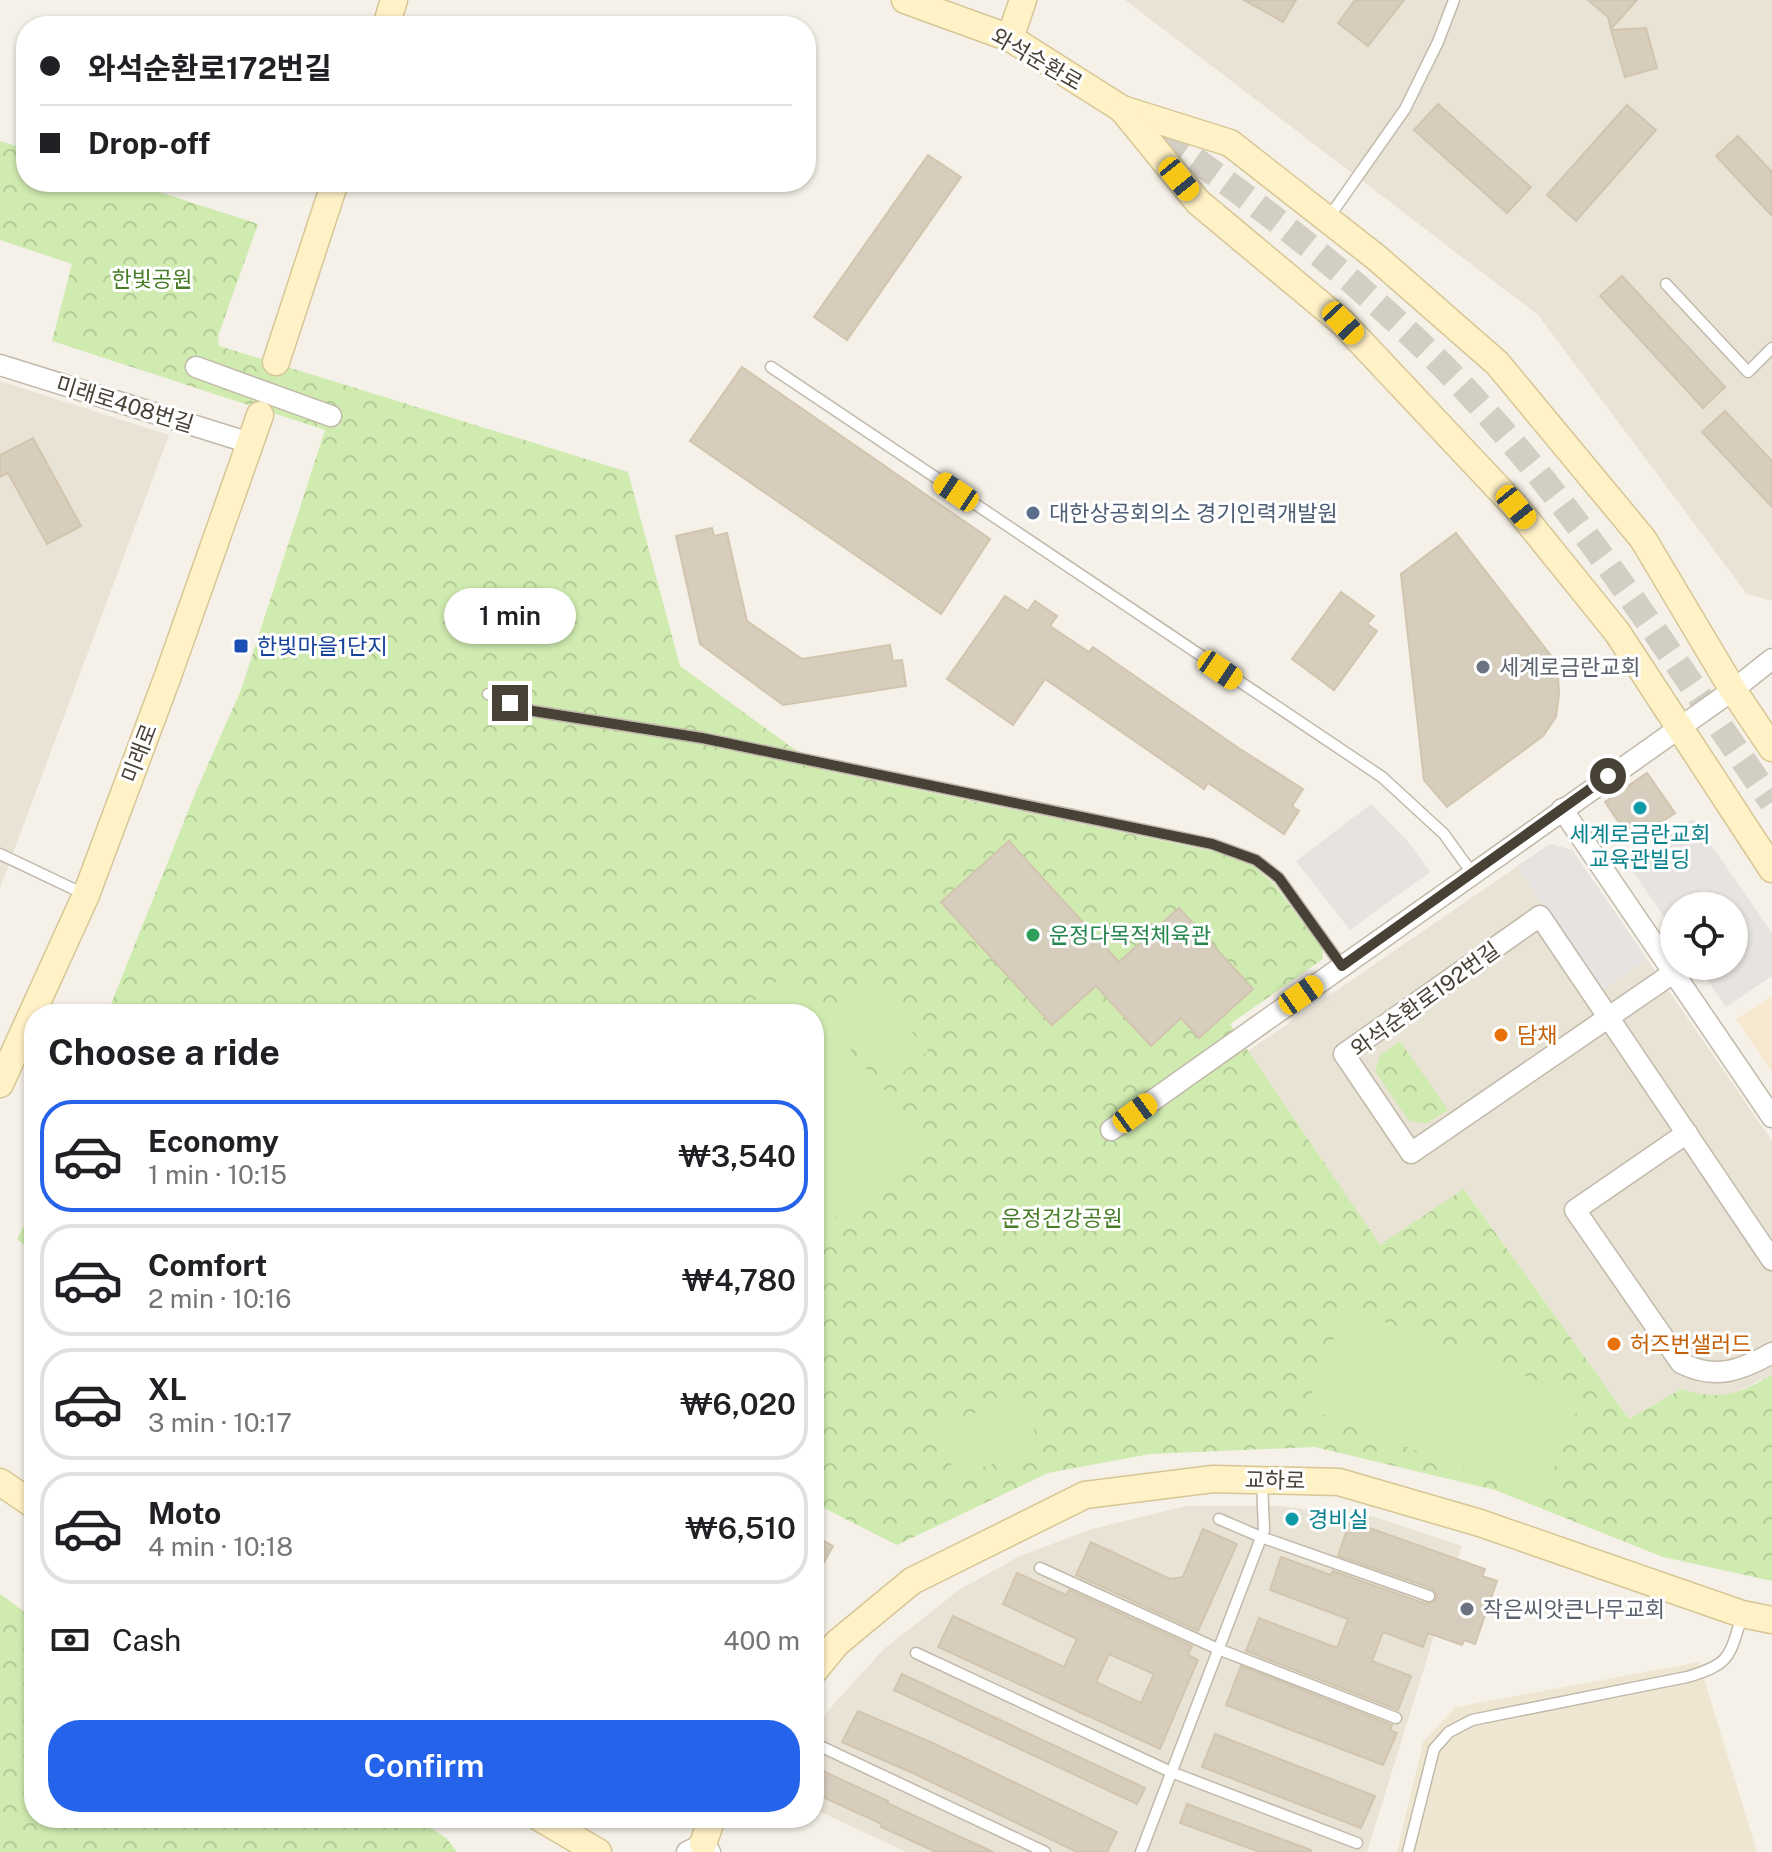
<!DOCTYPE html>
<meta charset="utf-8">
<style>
:root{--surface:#fff;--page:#f6f6f6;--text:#202124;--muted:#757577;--line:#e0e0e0;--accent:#2563eb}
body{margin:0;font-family:"Public Sans","Noto Sans KR",sans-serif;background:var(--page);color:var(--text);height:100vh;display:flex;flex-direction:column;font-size:30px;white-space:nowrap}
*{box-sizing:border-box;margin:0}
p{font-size:26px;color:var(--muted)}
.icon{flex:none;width:44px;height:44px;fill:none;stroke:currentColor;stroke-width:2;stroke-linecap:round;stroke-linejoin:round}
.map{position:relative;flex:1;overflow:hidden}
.side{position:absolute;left:24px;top:1004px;width:800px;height:824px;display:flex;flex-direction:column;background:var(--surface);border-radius:32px;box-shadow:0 2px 6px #0004}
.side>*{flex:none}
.top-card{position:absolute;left:16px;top:16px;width:800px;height:176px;border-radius:32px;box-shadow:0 2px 6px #0004;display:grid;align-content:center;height:176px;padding:0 24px;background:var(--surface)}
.buttons{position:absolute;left:1660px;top:892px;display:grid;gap:16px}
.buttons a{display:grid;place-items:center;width:88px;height:88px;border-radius:50%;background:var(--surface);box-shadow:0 2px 6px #0004;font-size:40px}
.end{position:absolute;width:36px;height:36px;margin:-18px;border:10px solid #484136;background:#fff;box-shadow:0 0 0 4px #fff}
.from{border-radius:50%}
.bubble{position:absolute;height:56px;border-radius:28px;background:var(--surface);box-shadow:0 2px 6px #0004;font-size:26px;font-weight:600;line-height:56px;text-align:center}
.car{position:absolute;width:24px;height:48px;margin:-24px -12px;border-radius:10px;box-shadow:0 0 6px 2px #0007;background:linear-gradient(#f5c518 24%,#345 0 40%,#f5c518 0 76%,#345 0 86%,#f5c518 0)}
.top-card b{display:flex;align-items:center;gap:28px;height:76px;font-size:30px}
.top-card b+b{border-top:2px solid var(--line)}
.top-card i{width:20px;height:20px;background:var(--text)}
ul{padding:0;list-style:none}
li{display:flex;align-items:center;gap:24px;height:112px;margin:0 16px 12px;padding:0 8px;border:4px solid var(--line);border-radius:32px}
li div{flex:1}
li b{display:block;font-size:30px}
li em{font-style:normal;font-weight:600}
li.current{border-color:var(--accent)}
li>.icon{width:72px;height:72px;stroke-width:1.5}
h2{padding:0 24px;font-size:36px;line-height:96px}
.pay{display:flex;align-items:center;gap:20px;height:88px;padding:0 24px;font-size:30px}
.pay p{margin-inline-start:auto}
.primary-button{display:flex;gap:16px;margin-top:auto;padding:16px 24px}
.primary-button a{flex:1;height:92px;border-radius:32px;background:var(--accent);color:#fff;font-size:32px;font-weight:600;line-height:92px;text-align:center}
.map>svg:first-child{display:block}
</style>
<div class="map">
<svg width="1772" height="1852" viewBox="0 0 1772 1852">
<defs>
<pattern id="forest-crowns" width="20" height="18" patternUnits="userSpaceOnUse" patternTransform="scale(2)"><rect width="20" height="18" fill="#cfebaf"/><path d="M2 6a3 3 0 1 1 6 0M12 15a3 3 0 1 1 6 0" fill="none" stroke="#b3cb97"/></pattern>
</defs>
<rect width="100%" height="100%" fill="#f5f1e8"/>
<!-- residential -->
<g fill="#e9e3d6">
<path d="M 1125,0 L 1772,0 L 1772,601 L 1747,594 L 1538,315 Z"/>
<path d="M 0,381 L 169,435 L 0,888 Z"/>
<path d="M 1550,844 L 1572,850 L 1772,1141 L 1772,1375 L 1732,1394 L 1707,1397 L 1681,1389 L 1629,1419 L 1465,1190 L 1380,1246 L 1248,1051 Z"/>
<path d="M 1186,1506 L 1279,1506 L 1375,1517 L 1462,1546 L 1367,1852 L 906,1852 L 814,1809 L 814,1730 L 833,1705 L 884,1649 L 959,1590 L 1020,1556 L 1092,1529 Z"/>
</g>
<!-- commercial -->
<path fill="#f7e8d2" d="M 1772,996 L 1772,1073 L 1736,1019 Z"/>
<!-- education -->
<path fill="#eee6d1" d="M 1699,1662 L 1757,1852 L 1397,1852 L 1423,1742 L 1456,1707 Z"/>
<!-- forest -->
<g fill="url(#forest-crowns)">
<path d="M 0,141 L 26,149 L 26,182 L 128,182 L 258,224 L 218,336 L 219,346 L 628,472 L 680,666 L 823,770 L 1226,854 L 1252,865 L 1273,883 L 1322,948 L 1323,959 L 1230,1024 L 1380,1245 L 1464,1189 L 1629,1419 L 1681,1389 C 1720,1401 1737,1395 1772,1375 L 1772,1581 L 1663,1557 L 1495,1490 L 1315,1447 L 1150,1454 L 1048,1473 L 897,1545 L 814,1503 L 814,1014 L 107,1014 L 197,789 L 241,690 L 325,430 L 52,341 L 72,264 L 0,240 Z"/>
<path d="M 1400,1041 L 1448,1110 L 1426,1124 L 1408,1120 L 1375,1071 L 1380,1056 Z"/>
<path d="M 34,1206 L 34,1253 L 17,1239 Z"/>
<path d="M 0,1594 L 29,1615 L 34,1616 L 34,1818 L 416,1818 L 446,1838 L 457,1852 L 0,1852 Z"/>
</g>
<!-- pitch -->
<g fill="#cfebaf">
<path d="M 785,974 L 927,1139 L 814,1236 L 814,1014 L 739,1014 Z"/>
<path d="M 872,986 L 928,1051 L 894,1080 L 838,1016 Z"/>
<path d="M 1346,1307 L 1582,1398 L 1542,1499 L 1306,1408 Z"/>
<path d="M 1021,1395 L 1040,1446 L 956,1478 L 937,1427 Z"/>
</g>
<!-- parking -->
<g fill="#e6e3e0">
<path d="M 1371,804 L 1411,845 L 1430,872 L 1350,930 L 1296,861 Z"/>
<path d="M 1693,819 L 1772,933 L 1772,976 L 1726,1007 L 1698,966 L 1734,966 L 1734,906 L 1674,906 L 1674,931 L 1627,863 Z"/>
<path d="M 1550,844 L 1572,850 L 1647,959 L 1602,990 L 1517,866 Z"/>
</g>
<!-- building -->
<g fill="#d7cdbd" stroke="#d2c5af" stroke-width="2" fill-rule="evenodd">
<path d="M 1244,0 L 1296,0 L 1283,22 Z"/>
<path d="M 1355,0 L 1404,0 L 1368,46 L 1338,23 Z"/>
<path d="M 1588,0 L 1637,0 L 1611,29 L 1608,17 Z"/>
<path d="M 1646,28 L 1657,68 L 1625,77 L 1611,30 Z"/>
<path d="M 1438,104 L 1531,187 L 1507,213 L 1414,130 Z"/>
<path d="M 1627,105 L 1656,130 L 1576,221 L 1547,195 Z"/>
<path d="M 1738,136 L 1772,172 L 1772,216 L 1716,156 Z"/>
<path d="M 928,155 L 961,177 L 847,340 L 814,317 Z"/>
<path d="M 1622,276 L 1725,387 L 1703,408 L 1600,296 Z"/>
<path d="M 742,367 L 990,539 L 941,614 L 690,441 Z"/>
<path d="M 1725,411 L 1772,461 L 1772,507 L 1702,432 Z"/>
<path d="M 33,438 L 81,526 L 47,544 L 8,473 L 0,477 L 0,455 Z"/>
<path d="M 712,528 L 714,536 L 727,533 L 747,621 L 802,659 L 890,645 L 893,661 L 902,660 L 906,686 L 783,705 L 700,644 L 676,536 Z"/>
<path d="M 1456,533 L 1552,657 L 1558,676 L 1559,694 L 1556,717 L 1543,736 L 1447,807 L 1424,780 L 1401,574 Z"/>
<path d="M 1341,592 L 1374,616 L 1367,624 L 1377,631 L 1334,690 L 1292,659 Z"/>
<path d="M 1005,596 L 1028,611 L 1035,601 L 1057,616 L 1050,626 L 1089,652 L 1093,647 L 1240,749 L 1303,789 L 1292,806 L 1299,811 L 1284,834 L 1208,783 L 1204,789 L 1045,679 L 1013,725 L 947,679 Z"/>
<path d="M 1647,773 L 1675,813 L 1632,842 L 1605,802 Z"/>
<path d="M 1009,841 L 1119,962 L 1179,908 L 1253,989 L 1199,1038 L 1181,1018 L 1151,1046 L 1096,986 L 1052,1025 L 941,902 Z"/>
<path d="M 1350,1521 L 1485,1569 L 1482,1576 L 1497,1581 L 1475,1644 L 1464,1640 L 1462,1645 L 1428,1633 L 1423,1647 L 1383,1632 L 1372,1661 L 1411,1676 L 1398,1710 L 1246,1651 L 1259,1618 L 1337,1648 L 1348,1619 L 1270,1590 L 1281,1557 L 1331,1575 L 1333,1571 L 1426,1604 L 1435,1601 L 1437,1594 L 1432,1588 L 1338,1556 Z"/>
<path d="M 1203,1529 L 1237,1544 L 1198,1631 L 1076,1575 L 1091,1542 L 1170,1579 L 1183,1577 Z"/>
<path d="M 814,1535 L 833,1546 L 814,1580 Z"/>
<path d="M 1017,1573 L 1066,1595 L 1069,1590 L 1192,1646 L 1188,1655 L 1198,1660 L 1160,1749 L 938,1647 L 953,1616 L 1064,1667 L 1077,1639 L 1003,1604 ZM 1109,1654 L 1154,1674 L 1141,1703 L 1096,1682 Z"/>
<path d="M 1241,1666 L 1392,1725 L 1390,1730 L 1397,1733 L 1383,1765 L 1226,1705 Z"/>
<path d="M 902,1674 L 1145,1788 L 1137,1804 L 894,1690 Z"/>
<path d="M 858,1711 L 935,1744 L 1117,1832 L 1107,1852 L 1077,1852 L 915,1774 L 842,1742 Z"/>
<path d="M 1215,1734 L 1375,1796 L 1361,1828 L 1202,1767 Z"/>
<path d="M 814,1767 L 888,1801 L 887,1803 L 993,1852 L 936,1852 L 881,1827 L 882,1824 L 814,1793 Z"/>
<path d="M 1187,1804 L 1311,1850 L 1311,1852 L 1260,1852 L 1180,1823 Z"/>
</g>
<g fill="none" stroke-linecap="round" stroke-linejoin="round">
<!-- secondary-tunnel -->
<path stroke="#d2cec4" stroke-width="26" stroke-dasharray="26 13" stroke-linecap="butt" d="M 1131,115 C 1241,190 1347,270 1441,364 C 1570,495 1668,653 1772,802"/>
<!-- lane casing -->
<g stroke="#c1b9aa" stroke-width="13">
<g id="lane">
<path d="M 1329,217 L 1405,109 L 1438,42 L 1454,0"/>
<path d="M 1666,284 L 1748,372 L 1772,348"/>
<path d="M 771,367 L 1382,777 L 1444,834 L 1472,873"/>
<path d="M 488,694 L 533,711 L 702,738 L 1212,844 L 1256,860 L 1279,878 L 1342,966"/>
<path d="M 0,854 L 84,894"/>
<path d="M 1219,1519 L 1261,1537 L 1429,1596"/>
<path d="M 1040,1568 L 1218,1649 L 1396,1718"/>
<path d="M 916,1653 L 1171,1772 L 1357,1843"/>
<path d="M 822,1747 L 1045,1852"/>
<path d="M 1141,1852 L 1264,1530 L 1262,1482"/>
<path d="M 1408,1852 L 1434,1749 L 1449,1732 L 1472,1720 L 1687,1677 C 1731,1664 1729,1657 1742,1616"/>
</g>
</g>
<!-- street casing -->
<g stroke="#c1b9aa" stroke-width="23">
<g id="street">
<path d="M 0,365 L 250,443"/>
<path d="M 196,367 L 331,416"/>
<path d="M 1562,809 L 1772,1117"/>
<path d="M 1673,973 L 1609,1017 L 1411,1153 L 1344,1054 L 1540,916 L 1772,1260"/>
<path d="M 1111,1130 L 1733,690 L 1772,659"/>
<path d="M 1687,1133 L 1575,1210 L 1681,1363 C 1715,1380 1740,1371 1772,1353"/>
<path d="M 687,1852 L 703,1844 L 710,1852"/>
</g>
</g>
<!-- secondary casing -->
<g stroke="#d7c696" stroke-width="29">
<g id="secondary">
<path d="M 905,0 L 1010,38 L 1122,109 L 1230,143 L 1377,258 L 1497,363 L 1643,539 L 1733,690 L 1772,748"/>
<path d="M 386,26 L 394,0"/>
<path d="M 1010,38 L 1023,0"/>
<path d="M 1122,109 L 1198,202 L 1343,323 L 1516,507 L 1617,632 L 1772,869"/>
<path d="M 276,362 L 335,182"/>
<path d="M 0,1084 L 86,895 L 169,673 L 260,415"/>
<path d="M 0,1482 L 34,1505"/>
<path d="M 814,1671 L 837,1643 L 912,1581 L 1085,1495 L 1213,1479 L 1339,1482 L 1480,1523 L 1742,1614 L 1772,1620"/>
<path d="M 540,1818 L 598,1852"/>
<path d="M 703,1844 L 712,1818"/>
</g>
</g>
<!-- lane -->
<use href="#lane" stroke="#fff" stroke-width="10"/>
<!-- street -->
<use href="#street" stroke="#fff" stroke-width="20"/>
<!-- secondary -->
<use href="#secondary" stroke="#fff2c7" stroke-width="26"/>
</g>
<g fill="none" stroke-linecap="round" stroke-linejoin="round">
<!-- route -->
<path stroke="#484136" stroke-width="10" d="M 510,703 L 533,711 L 702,738 L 1212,844 L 1256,860 L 1279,878 L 1342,966 L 1608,776"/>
</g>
<!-- markers -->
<circle fill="#5c6f8a" stroke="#fff" stroke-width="3" cx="1033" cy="513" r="8"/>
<rect fill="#1a4fb4" stroke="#fff" stroke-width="3" x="233" y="638" width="16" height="16" rx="4"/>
<g fill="#6b7280" stroke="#fff" stroke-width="3">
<circle cx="1483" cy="667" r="8"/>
<circle cx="1467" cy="1609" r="8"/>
</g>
<g fill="#0f9aa8" stroke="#fff" stroke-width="3">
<circle cx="1640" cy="808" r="8"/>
<circle cx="1292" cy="1519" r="8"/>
</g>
<circle fill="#2e9e5b" stroke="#fff" stroke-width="3" cx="1033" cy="935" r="8"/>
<g fill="#e8710a" stroke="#fff" stroke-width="3">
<circle cx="1501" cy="1035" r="8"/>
<circle cx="1614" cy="1344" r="8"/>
</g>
<g text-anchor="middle" stroke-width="6" stroke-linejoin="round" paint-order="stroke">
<!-- street labels -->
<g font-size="22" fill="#484136" stroke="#fff">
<text transform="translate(1037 59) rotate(30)" y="8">와석순환로</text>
<text transform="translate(125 404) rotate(17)" y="8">미래로408번길</text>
<text transform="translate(139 753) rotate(-69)" y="8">미래로</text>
<text transform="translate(1425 999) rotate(-36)" y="8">와석순환로192번길</text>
<text transform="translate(1275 1480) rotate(1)" y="8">교하로</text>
</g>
<!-- park labels -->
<g font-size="22" fill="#467d26" stroke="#fff">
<text x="152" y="287">한빛공원</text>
<text x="1062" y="1226">운정건강공원</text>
</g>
<!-- service labels -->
<g font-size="22" fill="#4e5e75" stroke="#fff" text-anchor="start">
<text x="1049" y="521">대한상공회의소 경기인력개발원</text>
</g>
<!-- transit labels -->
<g font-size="22" fill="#164399" stroke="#fff" text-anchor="start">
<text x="257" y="654">한빛마을1단지</text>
</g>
<!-- worship labels -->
<g font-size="22" fill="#5b616d" stroke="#fff" text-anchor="start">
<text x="1499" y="675">세계로금란교회</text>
<text x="1483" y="1617">작은씨앗큰나무교회</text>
</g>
<!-- culture labels -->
<g font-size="22" fill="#0d838f" stroke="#fff">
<text x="1640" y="842">세계로금란교회<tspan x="1640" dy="25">교육관빌딩</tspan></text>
<text x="1308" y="1527" text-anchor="start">경비실</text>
</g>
<!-- leisure labels -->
<g font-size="22" fill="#27864d" stroke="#fff" text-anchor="start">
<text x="1049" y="943">운정다목적체육관</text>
</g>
<!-- food labels -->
<g font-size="22" fill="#c56008" stroke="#fff" text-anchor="start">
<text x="1517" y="1043">담채</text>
<text x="1630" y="1352">허즈번샐러드</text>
</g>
</g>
</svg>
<div class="buttons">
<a><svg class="icon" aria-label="locate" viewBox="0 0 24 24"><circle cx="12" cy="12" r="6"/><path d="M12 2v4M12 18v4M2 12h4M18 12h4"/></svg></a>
</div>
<i class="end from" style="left:1608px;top:776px"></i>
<i class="end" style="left:510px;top:703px"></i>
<div class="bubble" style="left:444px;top:588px;width:132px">1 min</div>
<i class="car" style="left:1179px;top:179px;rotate:141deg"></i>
<i class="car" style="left:1343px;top:323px;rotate:137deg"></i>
<i class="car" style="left:956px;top:492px;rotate:304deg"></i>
<i class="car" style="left:1516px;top:507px;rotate:141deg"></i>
<i class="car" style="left:1220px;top:670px;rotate:124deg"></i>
<i class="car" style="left:1301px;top:995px;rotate:55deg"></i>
<i class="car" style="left:1135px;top:1113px;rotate:54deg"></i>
<div class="top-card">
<b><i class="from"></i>와석순환로172번길</b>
<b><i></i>Drop-off</b>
</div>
<section class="side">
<h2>Choose a ride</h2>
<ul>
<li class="current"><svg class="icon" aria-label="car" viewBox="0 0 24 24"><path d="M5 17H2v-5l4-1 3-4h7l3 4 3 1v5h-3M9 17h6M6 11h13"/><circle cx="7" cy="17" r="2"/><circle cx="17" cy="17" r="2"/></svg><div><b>Economy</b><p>1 min · 10:15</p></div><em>₩3,540</em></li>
<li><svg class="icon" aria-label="car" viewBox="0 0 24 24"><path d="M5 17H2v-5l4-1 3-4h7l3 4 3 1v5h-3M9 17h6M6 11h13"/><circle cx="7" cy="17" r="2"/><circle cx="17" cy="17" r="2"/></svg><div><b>Comfort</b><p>2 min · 10:16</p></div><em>₩4,780</em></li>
<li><svg class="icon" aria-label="car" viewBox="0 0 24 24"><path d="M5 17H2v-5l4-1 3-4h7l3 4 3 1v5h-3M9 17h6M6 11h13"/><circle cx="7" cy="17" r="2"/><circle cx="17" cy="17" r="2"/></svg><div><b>XL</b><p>3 min · 10:17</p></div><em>₩6,020</em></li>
<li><svg class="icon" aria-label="car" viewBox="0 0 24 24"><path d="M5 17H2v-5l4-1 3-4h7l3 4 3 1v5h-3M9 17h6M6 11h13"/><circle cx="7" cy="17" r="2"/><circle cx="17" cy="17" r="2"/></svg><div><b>Moto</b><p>4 min · 10:18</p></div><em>₩6,510</em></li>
</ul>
<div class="pay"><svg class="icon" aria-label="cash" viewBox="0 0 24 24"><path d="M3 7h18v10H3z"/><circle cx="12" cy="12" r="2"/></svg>Cash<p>400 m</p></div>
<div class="primary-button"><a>Confirm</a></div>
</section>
</div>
